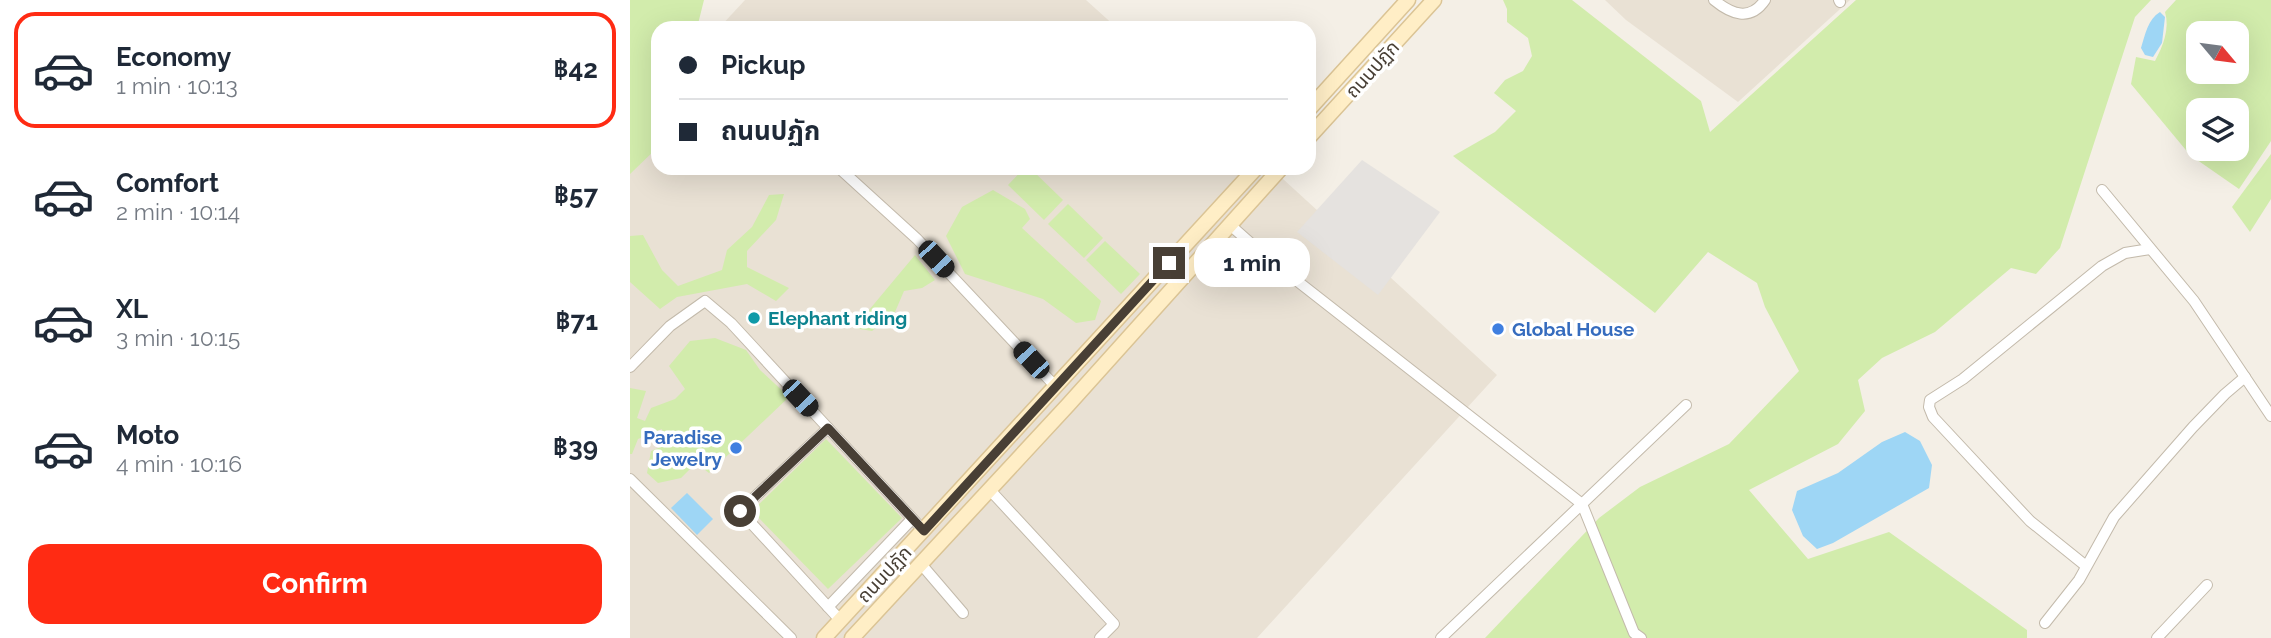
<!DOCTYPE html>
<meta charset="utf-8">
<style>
:root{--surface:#fff;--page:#f2f2f3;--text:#1f2937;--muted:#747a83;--line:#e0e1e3;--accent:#ff2b13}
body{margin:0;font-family:Raleway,"Noto Sans Thai",sans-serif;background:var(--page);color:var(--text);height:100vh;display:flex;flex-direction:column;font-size:26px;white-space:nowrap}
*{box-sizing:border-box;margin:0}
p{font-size:23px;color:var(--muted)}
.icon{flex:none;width:38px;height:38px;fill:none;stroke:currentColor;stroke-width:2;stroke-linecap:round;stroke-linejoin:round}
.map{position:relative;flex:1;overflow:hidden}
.sheet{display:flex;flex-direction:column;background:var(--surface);width:630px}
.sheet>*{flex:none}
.banner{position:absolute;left:21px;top:21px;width:665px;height:154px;border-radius:21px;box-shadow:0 7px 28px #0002;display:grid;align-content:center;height:154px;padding:0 28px;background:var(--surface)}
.needle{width:46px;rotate:119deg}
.controls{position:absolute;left:1556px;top:21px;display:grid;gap:14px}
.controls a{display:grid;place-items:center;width:63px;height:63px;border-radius:14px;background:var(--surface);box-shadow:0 7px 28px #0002;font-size:35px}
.end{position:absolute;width:32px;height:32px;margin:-16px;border:9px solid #483f35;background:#fff;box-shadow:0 0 0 4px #fff}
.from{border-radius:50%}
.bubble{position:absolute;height:49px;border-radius:21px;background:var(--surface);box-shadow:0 7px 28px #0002;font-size:23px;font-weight:700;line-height:49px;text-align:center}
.car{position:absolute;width:21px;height:42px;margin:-21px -10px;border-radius:9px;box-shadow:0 0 5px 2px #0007;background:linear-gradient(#222 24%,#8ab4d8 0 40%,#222 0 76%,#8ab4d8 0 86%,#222 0)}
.banner b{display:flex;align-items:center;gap:24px;height:66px;font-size:26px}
.banner b+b{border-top:2px solid var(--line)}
.banner i{width:18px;height:18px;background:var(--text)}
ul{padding:12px 0 0;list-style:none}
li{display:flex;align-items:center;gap:21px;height:116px;margin:0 14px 10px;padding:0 14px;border:4px solid transparent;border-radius:21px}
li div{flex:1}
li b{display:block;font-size:26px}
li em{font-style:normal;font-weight:700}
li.active{border-color:var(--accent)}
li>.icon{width:63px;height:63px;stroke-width:1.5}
.action{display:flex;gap:14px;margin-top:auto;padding:14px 28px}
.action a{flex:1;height:80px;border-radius:21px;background:var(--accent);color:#fff;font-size:28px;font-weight:700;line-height:80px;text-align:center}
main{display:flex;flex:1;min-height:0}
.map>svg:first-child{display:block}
</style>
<main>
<section class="sheet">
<ul>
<li class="active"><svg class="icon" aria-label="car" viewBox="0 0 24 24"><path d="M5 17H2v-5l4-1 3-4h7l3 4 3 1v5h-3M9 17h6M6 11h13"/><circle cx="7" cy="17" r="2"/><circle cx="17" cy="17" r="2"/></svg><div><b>Economy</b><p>1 min · 10:13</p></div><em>฿42</em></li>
<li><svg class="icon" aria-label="car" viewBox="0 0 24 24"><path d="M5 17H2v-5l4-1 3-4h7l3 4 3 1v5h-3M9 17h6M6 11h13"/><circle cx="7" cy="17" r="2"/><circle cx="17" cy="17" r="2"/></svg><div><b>Comfort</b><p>2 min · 10:14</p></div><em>฿57</em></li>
<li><svg class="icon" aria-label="car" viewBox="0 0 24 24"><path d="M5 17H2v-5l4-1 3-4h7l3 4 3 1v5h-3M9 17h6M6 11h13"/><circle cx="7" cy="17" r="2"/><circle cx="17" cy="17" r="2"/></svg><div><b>XL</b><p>3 min · 10:15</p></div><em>฿71</em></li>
<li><svg class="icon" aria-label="car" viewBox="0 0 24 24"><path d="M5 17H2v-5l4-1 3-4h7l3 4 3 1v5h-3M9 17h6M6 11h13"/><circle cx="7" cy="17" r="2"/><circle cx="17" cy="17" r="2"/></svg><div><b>Moto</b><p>4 min · 10:16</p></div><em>฿39</em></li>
</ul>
<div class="action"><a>Confirm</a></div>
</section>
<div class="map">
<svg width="1641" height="638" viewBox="0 0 1641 638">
<rect width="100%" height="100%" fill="#f4efe6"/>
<!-- residential -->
<g fill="#e9e1d4">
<path d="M 115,0 L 456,0 L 487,28 L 89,28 Z"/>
<path d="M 975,0 L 1220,0 L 1108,102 L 996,20 Z"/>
<path d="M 28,95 L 28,168 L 641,168 L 867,375 L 627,638 L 0,638 L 0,126 Z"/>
</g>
<!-- green -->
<g fill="#d2ecac" fill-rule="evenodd">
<path d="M 0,0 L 74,0 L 67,28 L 28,28 L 28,147 L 0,174 Z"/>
<path d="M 873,0 L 942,0 L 1071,101 L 1080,132 L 1226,0 L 1521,0 L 1505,17 L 1430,248 L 1406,274 L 1381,268 L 1305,332 L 1252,358 L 1228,380 L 1235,411 L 1208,444 L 1119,490 L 1178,559 L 1259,532 L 1397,630 L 1397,638 L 855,638 L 969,518 L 1010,487 L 1099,444 L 1169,371 L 1135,307 L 1127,283 L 1078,252 L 1025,313 L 823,156 L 865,132 L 886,111 L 864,93 L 875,80 L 893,71 L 902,56 L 898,38 L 877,22 L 877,9 Z"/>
<path d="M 1546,0 L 1641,0 L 1641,141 L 1609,189 L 1560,155 L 1501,84 L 1506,57 L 1525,61 C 1533,46 1540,29 1535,12 ZM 1568,33 L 1606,33 L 1606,72 L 1568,72 ZM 1568,110 L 1606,110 L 1606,149 L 1568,149 Z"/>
<path d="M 1641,154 L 1641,199 L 1620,232 L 1602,207 Z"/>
<path d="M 394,168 L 400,168 L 433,200 L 414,220 L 378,185 Z"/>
<path d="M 363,190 L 395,209 L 400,219 L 392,228 L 471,301 L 465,320 L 446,323 L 413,299 L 335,274 L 316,236 L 332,207 Z"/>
<path d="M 154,194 L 146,220 L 117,251 L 117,267 L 159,288 L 146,301 L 117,284 L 47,297 L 30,309 L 0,282 L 0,236 L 13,235 L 32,270 L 48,286 L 92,270 L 97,250 L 122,227 L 139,195 Z"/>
<path d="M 438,204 L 473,238 L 454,258 L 418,224 Z"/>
<path d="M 475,241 L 510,274 L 491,294 L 456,260 Z"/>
<path d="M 285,255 L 305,280 L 292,288 L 274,291 L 265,312 L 242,331 L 224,328 Z"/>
<path d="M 85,338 L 116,350 L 130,370 L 159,397 L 79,473 L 66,463 L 51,478 L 28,483 L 17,473 L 21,451 L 33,446 L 32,429 L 8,439 L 2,454 L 0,454 L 0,388 L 16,391 L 7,418 L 15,421 L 21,408 L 45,399 L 55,389 L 39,366 L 60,341 Z"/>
<path d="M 196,439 L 272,518 L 198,589 L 122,511 Z"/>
</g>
<!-- parking -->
<path fill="#e5e2df" d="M 732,160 L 810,212 L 748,295 L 667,232 Z"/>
<!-- water -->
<g fill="#9ed6f5">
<path d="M 1530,12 L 1535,17 L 1532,43 L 1523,57 L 1515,55 L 1511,48 C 1515,35 1518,19 1530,12 Z"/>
<path d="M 1275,432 L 1290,441 L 1302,465 L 1299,488 L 1203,543 L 1187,549 L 1173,536 L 1162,510 L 1167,491 L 1208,473 L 1252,442 Z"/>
<path d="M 57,493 L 83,519 L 67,535 L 41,508 Z"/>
</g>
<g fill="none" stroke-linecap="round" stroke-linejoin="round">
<!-- street casing -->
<g stroke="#c3baab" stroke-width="12">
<g id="street">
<path d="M 1084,0 C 1101,14 1120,22 1135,0"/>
<path d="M 1209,0 L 1210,2"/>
<path d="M 209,168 L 287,239 L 426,387"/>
<path d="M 1472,190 L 1564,301 L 1641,416"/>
<path d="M 599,224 L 634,255 L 952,504 L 1004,633 L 1011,638"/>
<path d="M 0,367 L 40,326 L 75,301 L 101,323 L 198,428 L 110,511 L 211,621"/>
<path d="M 198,428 L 294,531"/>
<path d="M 0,479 L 161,638"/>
<path d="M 359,489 L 484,624 L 470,638"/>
<path d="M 291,564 L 333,613"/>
<path d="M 1456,566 L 1400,521 L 1303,417 L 1299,407 L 1300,400 L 1333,379 L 1472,266 L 1495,253 L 1520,249"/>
<path d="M 198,607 L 282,519"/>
<path d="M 1415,623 L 1449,580 L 1484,517 L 1563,427 L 1595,394 L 1615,377"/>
<path d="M 811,638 L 1056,405"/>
<path d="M 1527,638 L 1577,585"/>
</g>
</g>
<!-- secondary casing -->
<g stroke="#dbc495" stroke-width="17">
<g id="secondary">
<path d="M 679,109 L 778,0"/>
<path d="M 679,137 L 804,0"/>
<path d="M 194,638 L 626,168"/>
<path d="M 222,638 L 438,405 L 651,168"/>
</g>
</g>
<!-- street -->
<use href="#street" stroke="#fff" stroke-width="10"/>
<!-- secondary -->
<use href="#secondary" stroke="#ffeec6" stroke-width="14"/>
</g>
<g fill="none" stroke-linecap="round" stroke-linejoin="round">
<!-- route -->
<path stroke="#483f35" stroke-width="9" d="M 110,511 L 198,428 L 294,531 L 539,263"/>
</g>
<!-- markers -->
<circle fill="#0f9aa8" stroke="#fff" stroke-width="2.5" cx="124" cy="318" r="7"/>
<g fill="#3f7fe0" stroke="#fff" stroke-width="2.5">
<circle cx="868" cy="329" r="7"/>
<circle cx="106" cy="448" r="7"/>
</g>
<g text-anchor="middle" stroke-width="7" stroke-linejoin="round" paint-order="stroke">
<!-- street labels -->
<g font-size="19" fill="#483f35" stroke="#fff">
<text transform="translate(742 69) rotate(-48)" y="7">ถนนปฏัก</text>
<text transform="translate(254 574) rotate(-47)" y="7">ถนนปฏัก</text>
</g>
<!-- culture labels -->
<g font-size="19" font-weight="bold" fill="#0d838f" stroke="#fff" text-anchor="start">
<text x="138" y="325">Elephant riding</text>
</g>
<!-- shop labels -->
<g font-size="19" font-weight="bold" fill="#366cbe" stroke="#fff" text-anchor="start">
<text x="882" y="336">Global House</text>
<text x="92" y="444" text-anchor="end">Paradise<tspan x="92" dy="22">Jewelry</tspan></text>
</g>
</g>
</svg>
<div class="controls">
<a><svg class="needle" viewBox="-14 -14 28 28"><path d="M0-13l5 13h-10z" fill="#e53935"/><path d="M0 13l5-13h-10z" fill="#747a83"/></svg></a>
<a><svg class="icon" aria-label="layers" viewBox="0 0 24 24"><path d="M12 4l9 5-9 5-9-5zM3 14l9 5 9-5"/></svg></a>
</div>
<i class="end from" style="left:110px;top:511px"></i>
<i class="end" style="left:539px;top:263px"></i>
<div class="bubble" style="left:564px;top:238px;width:116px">1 min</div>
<i class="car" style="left:306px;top:259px;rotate:137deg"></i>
<i class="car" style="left:401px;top:360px;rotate:317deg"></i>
<i class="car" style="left:170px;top:398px;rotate:137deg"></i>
<div class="banner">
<b><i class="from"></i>Pickup</b>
<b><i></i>ถนนปฏัก</b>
</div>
</div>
</main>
